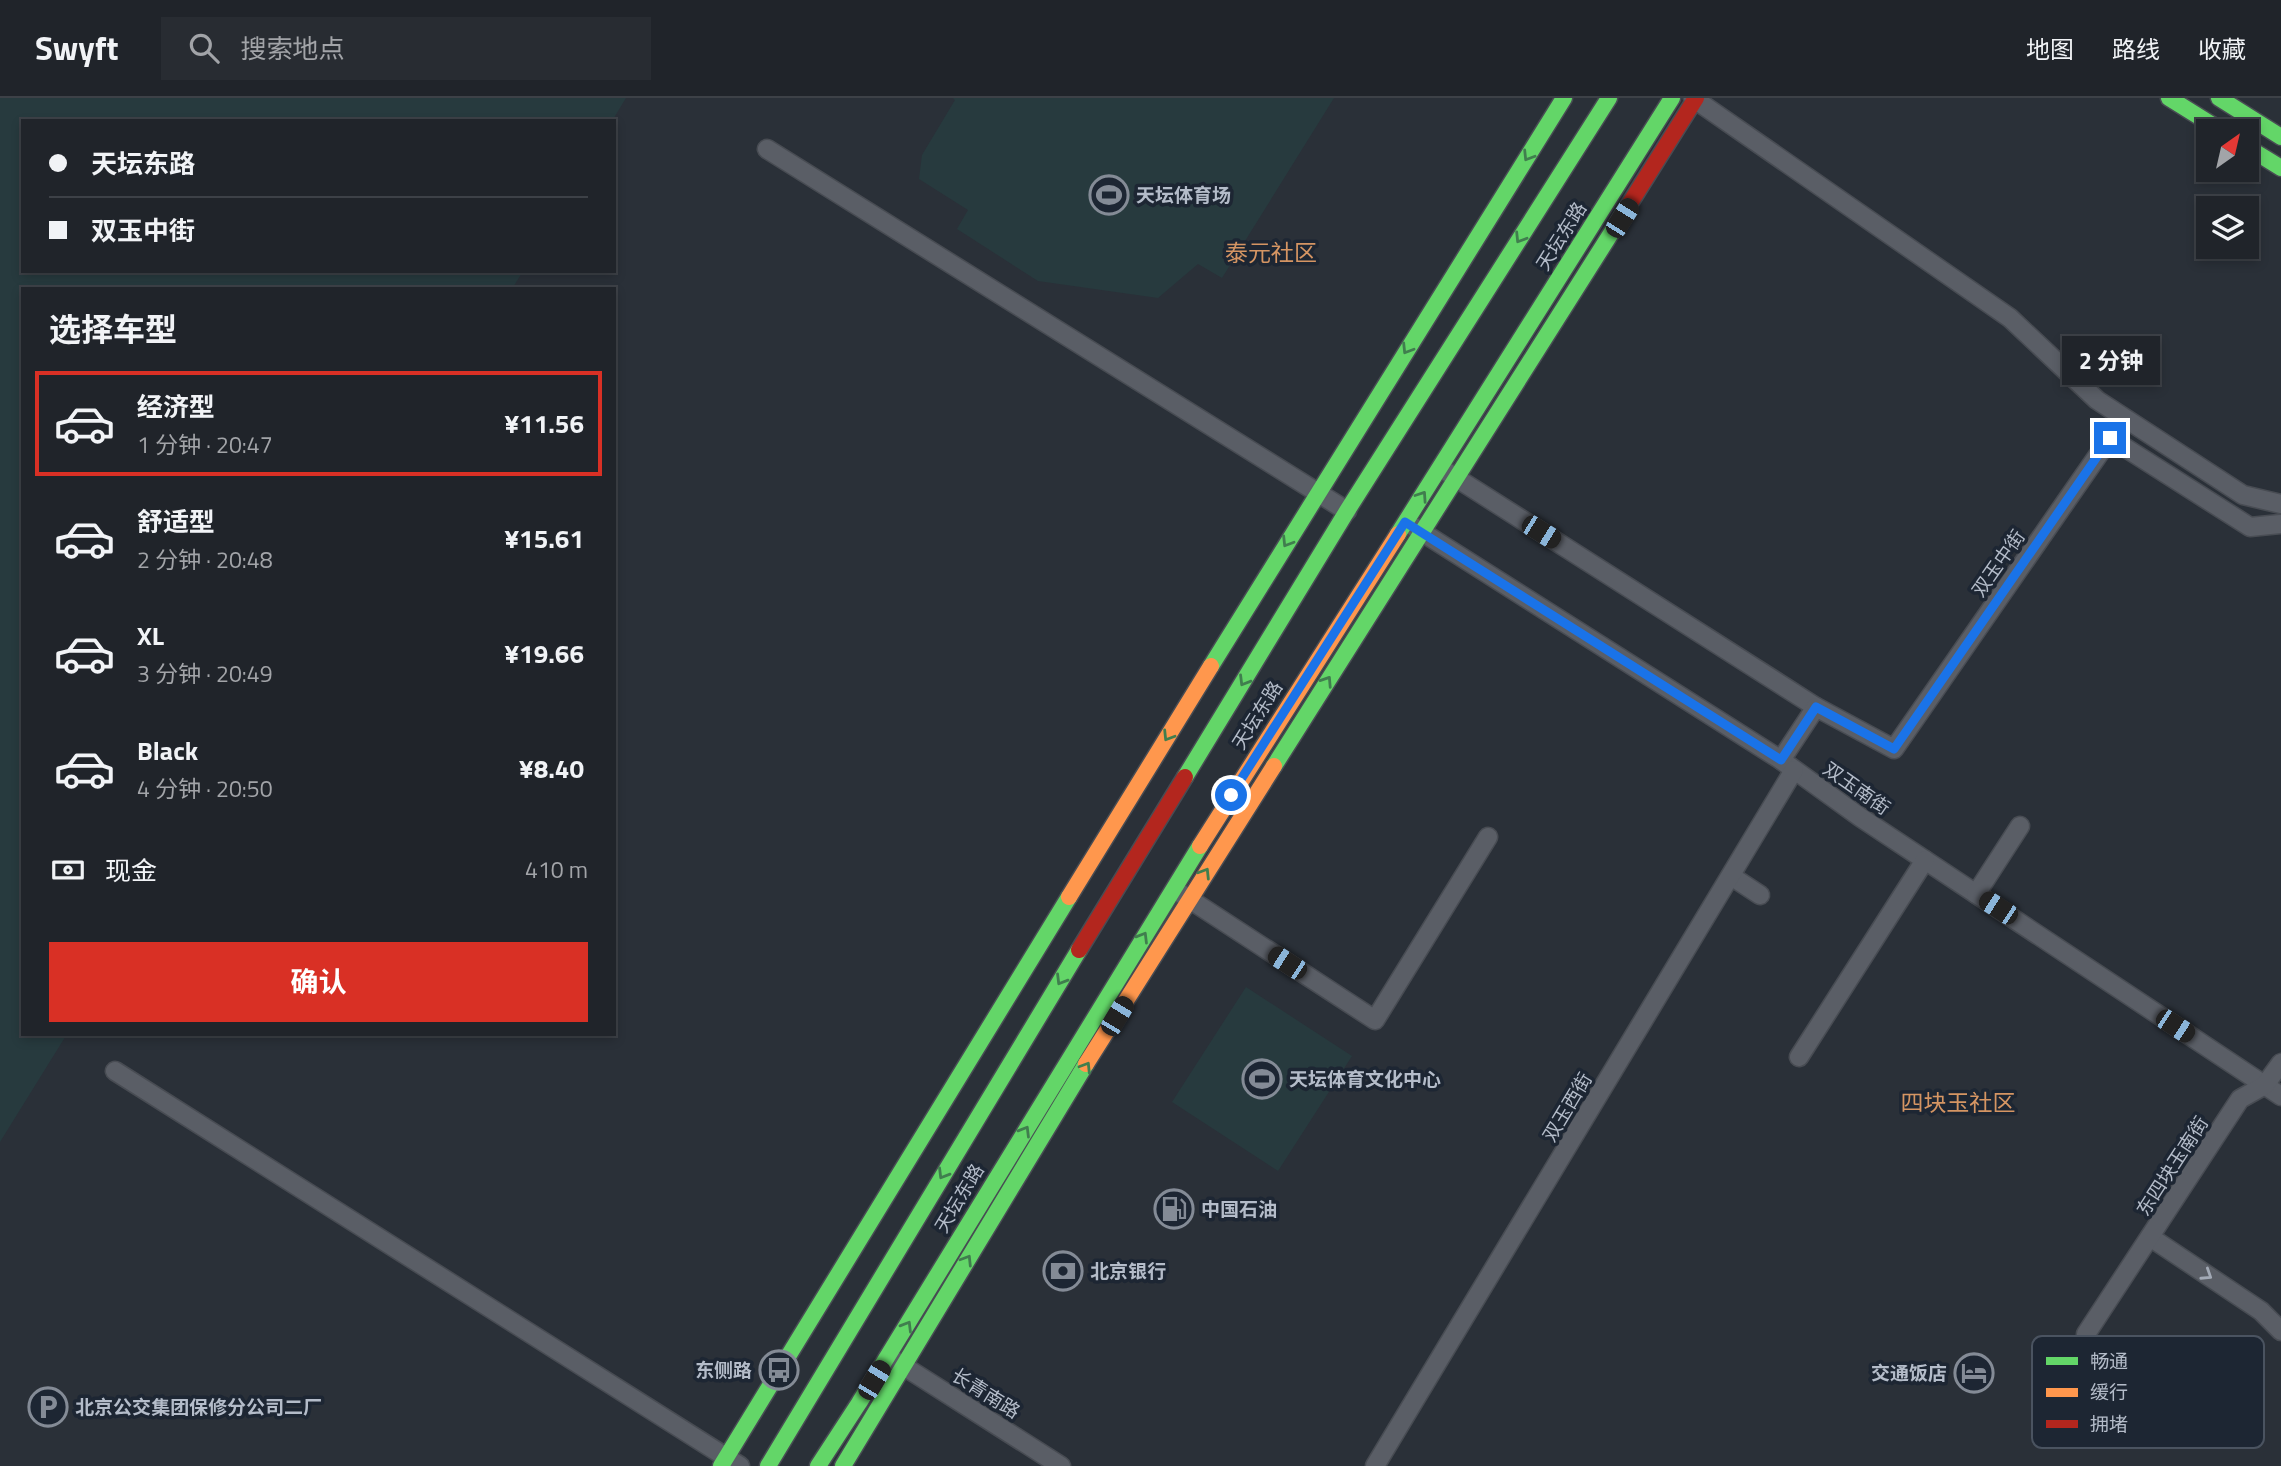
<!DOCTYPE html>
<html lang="zh">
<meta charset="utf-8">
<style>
:root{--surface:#20242a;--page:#282c32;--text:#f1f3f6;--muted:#a2a4a8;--line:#3d4147;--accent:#d93025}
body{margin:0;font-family:"Titillium Web","Noto Sans SC",sans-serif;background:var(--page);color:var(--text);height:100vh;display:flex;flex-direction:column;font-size:26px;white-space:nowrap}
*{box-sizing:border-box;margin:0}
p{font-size:23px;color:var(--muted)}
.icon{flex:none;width:38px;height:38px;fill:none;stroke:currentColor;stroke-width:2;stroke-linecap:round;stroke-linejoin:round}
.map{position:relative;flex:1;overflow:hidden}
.details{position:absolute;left:21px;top:189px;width:595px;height:749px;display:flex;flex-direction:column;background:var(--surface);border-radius:0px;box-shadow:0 4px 10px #0003,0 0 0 2px var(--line)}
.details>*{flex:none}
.guide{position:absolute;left:21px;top:21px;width:595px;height:154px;border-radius:0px;box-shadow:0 4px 10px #0003,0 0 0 2px var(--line);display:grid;align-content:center;height:154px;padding:0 28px;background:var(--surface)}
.needle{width:46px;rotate:34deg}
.controls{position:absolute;left:2196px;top:21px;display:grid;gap:14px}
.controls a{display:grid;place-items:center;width:63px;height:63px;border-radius:0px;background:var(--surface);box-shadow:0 4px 10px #0003,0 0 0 2px var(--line);font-size:35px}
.end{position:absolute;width:32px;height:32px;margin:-16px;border:9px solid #1a73e8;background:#fff;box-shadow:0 0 0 4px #fff}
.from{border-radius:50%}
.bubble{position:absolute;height:49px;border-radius:0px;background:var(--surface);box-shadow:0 4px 10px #0003,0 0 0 2px var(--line);font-size:23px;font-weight:700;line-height:49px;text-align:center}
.car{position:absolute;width:21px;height:42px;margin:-21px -10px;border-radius:9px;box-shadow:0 0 5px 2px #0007;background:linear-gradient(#222 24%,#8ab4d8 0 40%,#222 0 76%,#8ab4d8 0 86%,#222 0)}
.guide b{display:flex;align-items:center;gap:24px;height:66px;font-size:26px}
.guide b+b{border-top:2px solid var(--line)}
.guide i{width:18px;height:18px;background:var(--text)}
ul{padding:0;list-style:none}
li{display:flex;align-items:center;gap:21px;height:105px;margin:0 14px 10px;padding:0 14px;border:4px solid transparent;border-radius:0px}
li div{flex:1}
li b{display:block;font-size:26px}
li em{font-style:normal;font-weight:700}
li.on{border-color:var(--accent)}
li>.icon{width:63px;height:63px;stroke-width:1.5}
h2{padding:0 28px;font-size:32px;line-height:84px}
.pay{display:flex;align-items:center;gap:18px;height:77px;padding:0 28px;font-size:26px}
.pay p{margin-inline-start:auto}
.cta{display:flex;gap:14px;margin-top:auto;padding:14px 28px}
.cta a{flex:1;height:80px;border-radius:0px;background:var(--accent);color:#fff;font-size:28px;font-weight:700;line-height:80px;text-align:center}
header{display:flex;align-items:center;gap:42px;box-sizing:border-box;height:98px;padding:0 35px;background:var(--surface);border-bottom:2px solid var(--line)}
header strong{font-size:33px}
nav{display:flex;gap:38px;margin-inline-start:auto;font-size:24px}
.search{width:490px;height:63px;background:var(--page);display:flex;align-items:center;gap:18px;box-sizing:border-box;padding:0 24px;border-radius:0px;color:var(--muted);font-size:26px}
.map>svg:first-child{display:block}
</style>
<header>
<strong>Swyft</strong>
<div class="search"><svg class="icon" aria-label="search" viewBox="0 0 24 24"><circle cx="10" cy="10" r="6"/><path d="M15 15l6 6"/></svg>搜索地点</div>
<nav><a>地图</a><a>路线</a><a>收藏</a></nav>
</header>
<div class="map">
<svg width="2281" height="1368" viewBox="0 0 2281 1368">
<rect width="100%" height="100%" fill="#2a3038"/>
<!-- green -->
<g fill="#273a3e">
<path d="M 0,0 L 626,0 L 612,23 L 23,23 L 23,173 L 523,173 L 512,191 L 23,191 L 23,936 L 67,936 L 0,1044 Z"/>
<path d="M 953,0 L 1334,0 L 1222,180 L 1198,166 L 1158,200 L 1038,183 L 957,131 L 968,112 L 919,81 L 922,57 L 955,2 Z"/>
<path d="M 1246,889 L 1352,958 L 1278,1073 L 1172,1004 Z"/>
</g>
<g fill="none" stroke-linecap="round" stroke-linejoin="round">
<!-- street casing -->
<g stroke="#484c53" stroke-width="21">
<g id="street">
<path d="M 1693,0 L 2010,220 L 2097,302 L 2243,397 L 2281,406"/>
<path d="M 767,51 L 1347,413"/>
<path d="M 1447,374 L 1816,609"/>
<path d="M 1414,429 L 1781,662 L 1860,719 L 2281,998"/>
<path d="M 1781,662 L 1816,609 L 1894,651 L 2110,340 L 2250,429 L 2281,426"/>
<path d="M 1731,778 L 1760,797"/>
<path d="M 1180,795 L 1375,922 L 1488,739"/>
<path d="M 1976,796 L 2020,728"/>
<path d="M 1799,959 L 1925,762"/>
<path d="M 115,973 L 740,1368"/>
<path d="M 2150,1139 L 2261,1213 L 2281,1233"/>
<path d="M 2086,1236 L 2240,1001 L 2265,987 L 2281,965"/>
<path d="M 894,1262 L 1061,1368"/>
<path d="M 1375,1368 L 1794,672"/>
</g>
</g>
<!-- fast casing -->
<g stroke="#484c53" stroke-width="19">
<g id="fast">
<path d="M 2169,0 L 2222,33"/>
<path d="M 2219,0 L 2281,39"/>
<path d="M 2247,49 L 2281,70"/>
<path d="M 1398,436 L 1672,0"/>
<path d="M 1211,568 L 1564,0"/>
<path d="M 1274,668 L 1615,129"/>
<path d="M 1185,679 L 1347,413 L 1609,0"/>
<path d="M 721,1368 L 1069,799"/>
<path d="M 768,1368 L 1079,852"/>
<path d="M 818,1368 L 859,1305 L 1200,748"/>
<path d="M 843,1368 L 1086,966"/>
</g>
</g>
<!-- slow casing -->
<g stroke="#484c53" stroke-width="19">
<g id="slow">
<path d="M 1200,748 L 1398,436"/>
<path d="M 1069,799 L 1211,568"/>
<path d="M 1086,966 L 1274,668"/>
</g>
</g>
<!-- jam casing -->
<g stroke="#484c53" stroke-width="19">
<g id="jam">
<path d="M 1615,129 L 1696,0"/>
<path d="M 1079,852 L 1185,679"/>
</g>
</g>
<!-- street -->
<use href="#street" stroke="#5a5e66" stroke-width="18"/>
<!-- fast -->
<use href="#fast" stroke="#63d668" stroke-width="16"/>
<!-- slow -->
<use href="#slow" stroke="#ff974d" stroke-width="16"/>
<!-- jam -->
<use href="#jam" stroke="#b3261e" stroke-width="16"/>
</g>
<!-- one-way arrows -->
<defs><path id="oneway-chevron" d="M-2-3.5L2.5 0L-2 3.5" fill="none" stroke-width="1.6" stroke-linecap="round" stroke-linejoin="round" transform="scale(1.75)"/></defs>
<g stroke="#407e4e">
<use href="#oneway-chevron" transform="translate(1528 58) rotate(122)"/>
<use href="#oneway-chevron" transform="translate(1520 140) rotate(122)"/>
<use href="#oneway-chevron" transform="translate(1407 251) rotate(122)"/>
<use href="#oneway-chevron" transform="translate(1422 398) rotate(-56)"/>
<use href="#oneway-chevron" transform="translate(1287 444) rotate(122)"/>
<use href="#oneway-chevron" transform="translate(1244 583) rotate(121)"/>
<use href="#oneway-chevron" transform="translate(1327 583) rotate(-57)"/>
<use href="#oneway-chevron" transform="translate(1168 638) rotate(122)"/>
<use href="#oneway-chevron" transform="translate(1205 775) rotate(-58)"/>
<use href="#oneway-chevron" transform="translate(1143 839) rotate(-59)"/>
<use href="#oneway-chevron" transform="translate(1061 882) rotate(121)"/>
<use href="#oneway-chevron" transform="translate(1086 969) rotate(-58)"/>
<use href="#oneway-chevron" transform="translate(1025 1033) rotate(-59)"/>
<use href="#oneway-chevron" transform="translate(943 1076) rotate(121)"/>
<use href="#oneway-chevron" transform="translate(967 1162) rotate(-58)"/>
<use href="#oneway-chevron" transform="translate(907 1228) rotate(-59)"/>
</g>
<use stroke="#a2a9b5" href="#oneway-chevron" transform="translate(2207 1177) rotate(33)"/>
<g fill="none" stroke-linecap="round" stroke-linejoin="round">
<!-- route -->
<path stroke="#1a73e8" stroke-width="9" d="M 1231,697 L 1405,424 L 1781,662 L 1816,609 L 1894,651 L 2110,340"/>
</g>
<!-- icons -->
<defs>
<g id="stadium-ring" transform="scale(2.0125)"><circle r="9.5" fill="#1d2633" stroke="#848b96" stroke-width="1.5"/><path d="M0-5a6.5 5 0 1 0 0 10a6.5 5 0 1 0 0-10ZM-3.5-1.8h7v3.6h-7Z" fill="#848b96"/></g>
<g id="fuel-ring" transform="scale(2.0125)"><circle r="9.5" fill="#1d2633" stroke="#848b96" stroke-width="1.5"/><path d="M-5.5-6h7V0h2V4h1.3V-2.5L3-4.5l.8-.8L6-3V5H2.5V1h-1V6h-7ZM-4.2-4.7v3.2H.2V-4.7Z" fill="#848b96"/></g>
<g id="bank-ring" transform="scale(2.0125)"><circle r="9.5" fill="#1d2633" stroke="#848b96" stroke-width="1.5"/><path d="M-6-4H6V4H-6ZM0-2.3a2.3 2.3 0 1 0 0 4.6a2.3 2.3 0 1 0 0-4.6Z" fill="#848b96"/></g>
<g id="bus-ring" transform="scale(2.0125)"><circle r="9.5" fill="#1d2633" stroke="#848b96" stroke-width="1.5"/><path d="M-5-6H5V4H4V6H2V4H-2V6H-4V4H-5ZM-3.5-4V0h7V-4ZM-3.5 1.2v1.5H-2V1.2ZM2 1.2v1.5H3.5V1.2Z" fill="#848b96"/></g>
<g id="hotel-ring" transform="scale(2.0125)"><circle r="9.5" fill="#1d2633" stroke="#848b96" stroke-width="1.5"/><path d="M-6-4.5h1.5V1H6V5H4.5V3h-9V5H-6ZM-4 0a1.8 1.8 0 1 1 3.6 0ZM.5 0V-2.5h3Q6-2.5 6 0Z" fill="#848b96"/></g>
<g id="parking-ring" transform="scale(2.0125)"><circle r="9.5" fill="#1d2633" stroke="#848b96" stroke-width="1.5"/><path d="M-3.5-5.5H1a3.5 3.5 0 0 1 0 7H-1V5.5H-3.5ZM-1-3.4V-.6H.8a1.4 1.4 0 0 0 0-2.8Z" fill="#848b96"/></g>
</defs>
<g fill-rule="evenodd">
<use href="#stadium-ring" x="1109" y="97"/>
<use href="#stadium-ring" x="1262" y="981"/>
<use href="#fuel-ring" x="1174" y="1111"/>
<use href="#bank-ring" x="1063" y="1173"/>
<use href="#bus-ring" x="779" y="1272"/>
<use href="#hotel-ring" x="1974" y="1275"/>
<use href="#parking-ring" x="48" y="1309"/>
</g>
<g text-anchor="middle" stroke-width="7" stroke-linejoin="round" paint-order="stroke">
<!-- poi labels -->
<g font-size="19" font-weight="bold" fill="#b4bcc9" stroke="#1d2633" text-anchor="start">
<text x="1136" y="104">天坛体育场</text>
<text x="1289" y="988">天坛体育文化中心</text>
<text x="1201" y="1118">中国石油</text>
<text x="1090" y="1180">北京银行</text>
<text x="752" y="1279" text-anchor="end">东侧路</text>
<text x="1947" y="1282" text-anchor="end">交通饭店</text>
<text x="75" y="1316">北京公交集团保修分公司二厂</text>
</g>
<!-- street labels -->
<g font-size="19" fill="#b4bcc9" stroke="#1d2633">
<text transform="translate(1561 138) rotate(-58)" y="7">天坛东路</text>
<text transform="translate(1998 465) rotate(-55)" y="7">双玉中街</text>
<text transform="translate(1257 617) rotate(-58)" y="7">天坛东路</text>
<text transform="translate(1857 690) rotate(35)" y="7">双玉南街</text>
<text transform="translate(1567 1009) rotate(-59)" y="7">双玉西街</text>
<text transform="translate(2172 1068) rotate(-57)" y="7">东四块玉南街</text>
<text transform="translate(959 1100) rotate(-59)" y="7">天坛东路</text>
<text transform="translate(986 1295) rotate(32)" y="7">长青南路</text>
</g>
<!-- quarter labels -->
<g font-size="23" fill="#d59563" stroke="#1d2633">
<text x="1271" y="163">泰元社区</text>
<text x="1958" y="1013">四块玉社区</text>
</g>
</g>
<!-- legend -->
<rect x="2032" y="1238" width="232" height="112" rx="10" fill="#1d2633" stroke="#4a5360" stroke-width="2"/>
<rect x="2046" y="1259" width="32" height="8" fill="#63d668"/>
<rect x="2046" y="1290" width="32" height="9" fill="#ff974d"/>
<rect x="2046" y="1322" width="32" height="8" fill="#b3261e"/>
<g font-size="19" fill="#b4bcc9">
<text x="2090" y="1270">畅通</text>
<text x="2090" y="1301">缓行</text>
<text x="2090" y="1333">拥堵</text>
</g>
</svg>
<div class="controls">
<a><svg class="needle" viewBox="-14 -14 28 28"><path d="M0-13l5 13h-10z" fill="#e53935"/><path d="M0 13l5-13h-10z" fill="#a2a4a8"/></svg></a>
<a><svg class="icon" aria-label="layers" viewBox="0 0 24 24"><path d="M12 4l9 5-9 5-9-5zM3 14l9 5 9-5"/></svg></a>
</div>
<i class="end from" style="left:1231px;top:697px"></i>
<i class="end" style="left:2110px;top:340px"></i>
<div class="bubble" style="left:2062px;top:238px;width:98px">2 分钟</div>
<i class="car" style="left:1622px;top:120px;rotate:32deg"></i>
<i class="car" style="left:1541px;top:434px;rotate:122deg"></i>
<i class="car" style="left:1998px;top:810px;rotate:303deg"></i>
<i class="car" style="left:1287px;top:865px;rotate:303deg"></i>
<i class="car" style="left:1117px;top:918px;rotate:31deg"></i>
<i class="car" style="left:2175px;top:928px;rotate:123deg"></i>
<i class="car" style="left:874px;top:1282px;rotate:31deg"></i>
<div class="guide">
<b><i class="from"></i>天坛东路</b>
<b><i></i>双玉中街</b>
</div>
<section class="details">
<h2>选择车型</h2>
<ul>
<li class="on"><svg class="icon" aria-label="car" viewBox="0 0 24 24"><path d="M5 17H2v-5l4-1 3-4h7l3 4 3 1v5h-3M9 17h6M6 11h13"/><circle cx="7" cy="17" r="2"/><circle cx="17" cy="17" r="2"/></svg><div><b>经济型</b><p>1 分钟 · 20:47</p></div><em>¥11.56</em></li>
<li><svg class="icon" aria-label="car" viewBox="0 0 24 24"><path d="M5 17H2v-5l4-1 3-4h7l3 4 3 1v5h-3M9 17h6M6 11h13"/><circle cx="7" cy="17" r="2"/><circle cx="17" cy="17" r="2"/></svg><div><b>舒适型</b><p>2 分钟 · 20:48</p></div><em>¥15.61</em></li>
<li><svg class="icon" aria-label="car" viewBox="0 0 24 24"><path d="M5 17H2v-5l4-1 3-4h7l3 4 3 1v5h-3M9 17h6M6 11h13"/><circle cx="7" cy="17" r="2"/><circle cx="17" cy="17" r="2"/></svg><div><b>XL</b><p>3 分钟 · 20:49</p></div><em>¥19.66</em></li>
<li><svg class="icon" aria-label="car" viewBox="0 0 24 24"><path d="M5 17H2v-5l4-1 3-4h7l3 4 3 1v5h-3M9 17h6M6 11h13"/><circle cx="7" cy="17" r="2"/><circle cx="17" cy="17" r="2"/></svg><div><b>Black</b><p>4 分钟 · 20:50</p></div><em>¥8.40</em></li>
</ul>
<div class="pay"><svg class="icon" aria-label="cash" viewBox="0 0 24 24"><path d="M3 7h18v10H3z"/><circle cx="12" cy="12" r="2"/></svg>现金<p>410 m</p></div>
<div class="cta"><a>确认</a></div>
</section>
</div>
